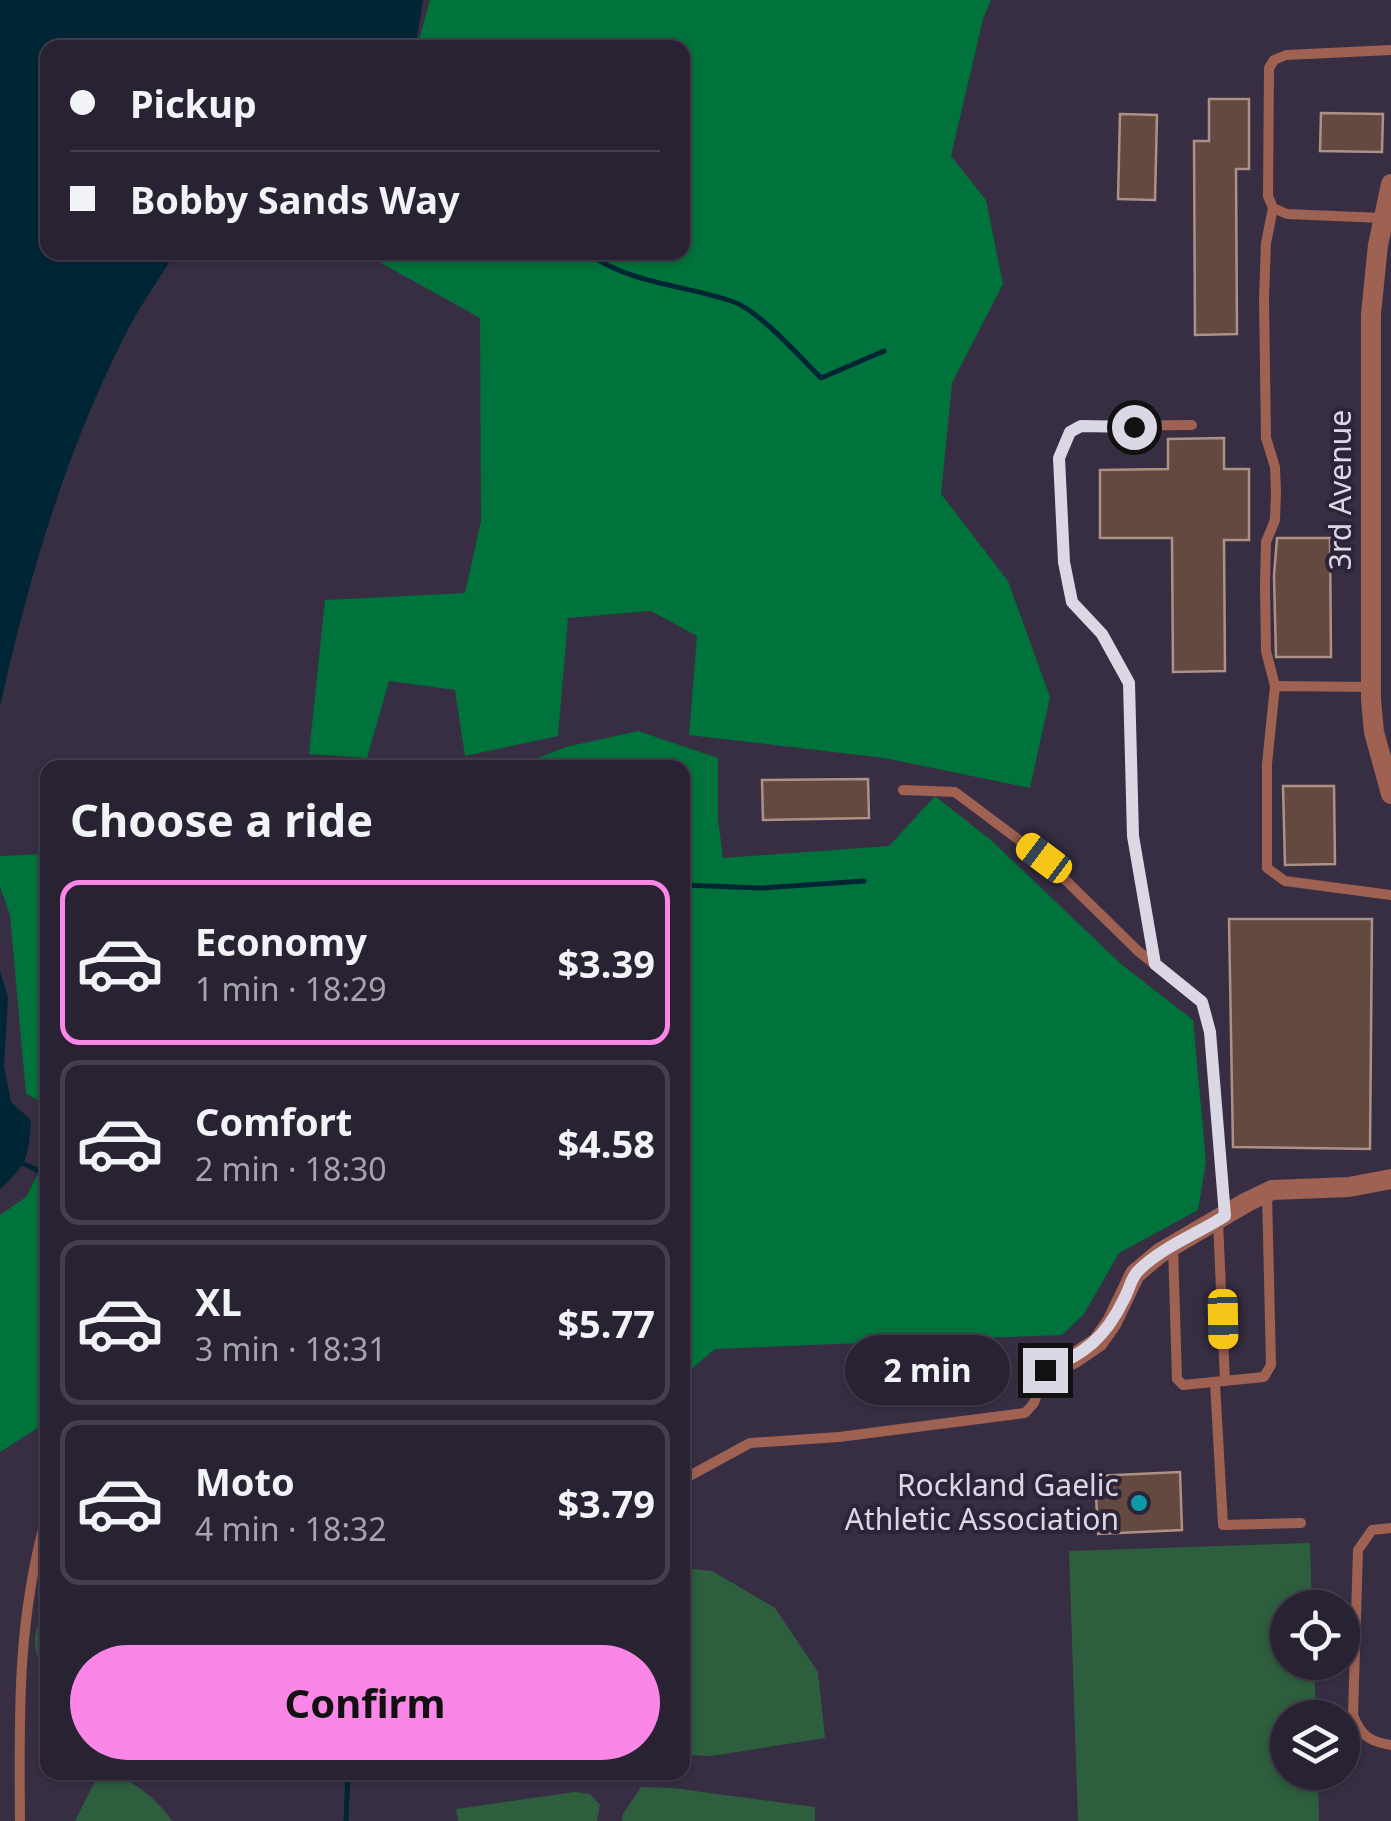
<!DOCTYPE html>
<meta charset="utf-8">
<style>
:root{--surface:#292232;--page:#352f3e;--text:#f1f3f6;--muted:#a5a4ac;--line:#453f4d;--accent:#fa87e7}
body{margin:0;font-family:"Noto Sans",sans-serif;background:var(--page);color:var(--text);height:100vh;display:flex;flex-direction:column;font-size:38px;white-space:nowrap}
*{box-sizing:border-box;margin:0}
p{font-size:32px;color:var(--muted)}
.icon{flex:none;width:55px;height:55px;fill:none;stroke:currentColor;stroke-width:2;stroke-linecap:round;stroke-linejoin:round}
.map{position:relative;flex:1;overflow:hidden}
.details{position:absolute;left:40px;top:760px;width:650px;height:1020px;display:flex;flex-direction:column;background:var(--surface);border-radius:20px;box-shadow:0 2px 8px #0004,0 0 0 2px var(--line)}
.details>*{flex:none}
.guide{position:absolute;left:40px;top:40px;width:650px;height:220px;border-radius:20px;box-shadow:0 2px 8px #0004,0 0 0 2px var(--line);display:grid;align-content:center;height:220px;padding:0 30px;background:var(--surface)}
.fabs{position:absolute;left:1270px;top:1590px;display:grid;gap:20px}
.fabs a{display:grid;place-items:center;width:90px;height:90px;border-radius:50%;background:var(--surface);box-shadow:0 2px 8px #0004,0 0 0 2px var(--line);font-size:50px}
.end{position:absolute;width:45px;height:45px;margin:-22px;border:12px solid #dcd7e5;background:#111;box-shadow:0 0 0 5px #111}
.from{border-radius:50%}
.bubble{position:absolute;height:70px;border-radius:35px;background:var(--surface);box-shadow:0 2px 8px #0004,0 0 0 2px var(--line);font-size:32px;font-weight:700;line-height:70px;text-align:center}
.car{position:absolute;width:30px;height:60px;margin:-30px -15px;border-radius:12px;box-shadow:0 0 8px 2px #0007;background:linear-gradient(#f5c518 24%,#345 0 40%,#f5c518 0 76%,#345 0 86%,#f5c518 0)}
.guide b{display:flex;align-items:center;gap:35px;height:95px;font-size:38px}
.guide b+b{border-top:2px solid var(--line)}
.guide i{width:25px;height:25px;background:var(--text)}
ul{padding:0;list-style:none}
li{display:flex;align-items:center;gap:30px;height:165px;margin:0 20px 15px;padding:0 10px;border:5px solid var(--line);border-radius:20px}
li div{flex:1}
li b{display:block;font-size:38px}
li em{font-style:normal;font-weight:700}
li.selected{border-color:var(--accent)}
li>.icon{width:90px;height:90px;stroke-width:1.5}
h2{padding:0 30px;font-size:45px;line-height:120px}
.button{display:flex;gap:20px;margin-top:auto;padding:20px 30px}
.button a{flex:1;height:115px;border-radius:60px;background:var(--accent);color:#111;font-size:40px;font-weight:700;line-height:115px;text-align:center}
.map>svg:first-child{display:block}
</style>
<div class="map">
<svg width="1391" height="1821" viewBox="0 0 1391 1821">
<rect width="100%" height="100%" fill="#372e43"/>
<!-- green -->
<g fill="#2d5e3e">
<path d="M 1310,1543 L 1312,1607 L 1288,1608 L 1288,1662 L 1314,1663 L 1316,1717 L 1288,1718 L 1288,1772 L 1318,1773 L 1319,1821 L 1078,1821 L 1069,1551 Z"/>
<path d="M 683,1568 L 712,1571 L 775,1608 L 818,1672 L 825,1738 L 711,1756 L 683,1755 Z"/>
<path d="M 47,1602 L 47,1676 C 29,1643 33,1635 47,1602 Z"/>
<path d="M 99,1773 C 126,1772 158,1800 172,1821 L 75,1821 Z"/>
<path d="M 641,1787 L 673,1788 L 815,1807 L 815,1821 L 622,1821 L 623,1814 Z"/>
<path d="M 575,1792 L 590,1794 L 600,1805 L 597,1821 L 458,1821 L 456,1809 Z"/>
</g>
<!-- forest -->
<g fill="#00723b">
<path d="M 430,0 L 991,0 L 983,19 L 951,156 L 986,200 L 1003,284 L 952,383 L 941,494 L 1008,581 L 1050,697 L 1030,788 L 884,758 L 689,735 L 697,636 L 651,611 L 568,618 L 558,736 L 465,756 L 455,690 L 389,681 L 367,758 L 309,754 L 325,600 L 465,593 L 481,521 L 480,318 L 363,253 L 682,252 L 682,48 L 417,47 Z"/>
<path d="M 638,731 L 718,758 L 718,819 L 723,858 L 889,846 L 935,796 L 992,841 L 1121,964 L 1193,1020 L 1206,1162 L 1198,1210 L 1119,1253 L 1084,1314 L 1062,1335 L 715,1349 L 683,1376 L 682,768 L 512,768 L 566,747 Z"/>
<path d="M 47,854 L 48,854 L 47,1113 L 46,1104 L 26,1094 L 10,915 L 0,887 L 0,856 Z"/>
<path d="M 47,1157 L 47,1422 L 0,1452 L 0,1215 L 26,1197 Z"/>
</g>
<!-- water -->
<g fill="#002635">
<path d="M 0,0 L 423,0 L 417,37 L 410,47 L 48,48 L 48,252 L 175,253 C 161,276 144,300 131,324 C 68,443 29,576 0,707 Z"/>
<path d="M 0,971 L 8,997 L 4,1066 L 11,1102 L 31,1120 C 29,1157 27,1165 0,1189 Z"/>
</g>
<g fill="none" stroke-linecap="round" stroke-linejoin="round">
<!-- stream -->
<g stroke="#002635" stroke-width="5">
<path d="M 586,252 C 629,284 686,285 734,302 C 759,311 801,358 821,378 L 884,351"/>
<path d="M 682,885 L 761,888 L 864,881"/>
<path d="M 24,1164 L 48,1175"/>
<path d="M 346,1821 L 348,1772"/>
</g>
</g>
<!-- building -->
<g fill="#63493f" stroke="#ad9185" stroke-width="2.5">
<path d="M 1209,99 L 1249,99 L 1249,169 L 1236,169 L 1237,334 L 1195,335 L 1194,141 L 1209,141 Z"/>
<path d="M 1321,113 L 1383,114 L 1382,152 L 1320,151 Z"/>
<path d="M 1120,114 L 1157,115 L 1155,200 L 1118,199 Z"/>
<path d="M 1224,438 L 1224,469 L 1249,469 L 1249,540 L 1224,540 L 1225,671 L 1173,672 L 1172,538 L 1100,538 L 1100,470 L 1168,469 L 1168,439 Z"/>
<path d="M 1277,538 L 1330,538 L 1331,657 L 1276,657 L 1274,576 Z"/>
<path d="M 868,779 L 869,818 L 763,820 L 762,780 Z"/>
<path d="M 1283,786 L 1334,786 L 1335,864 L 1285,865 Z"/>
<path d="M 1229,919 L 1372,919 L 1370,1149 L 1233,1147 Z"/>
<path d="M 1180,1472 L 1182,1530 L 1098,1534 L 1095,1476 Z"/>
</g>
<g fill="none" stroke-linecap="round" stroke-linejoin="round">
<!-- lane -->
<g stroke="#9e6152" stroke-width="10">
<path d="M 1273,208 L 1266,243 L 1264,299 L 1266,438 L 1275,467 L 1276,493 L 1275,520 L 1266,542 L 1265,585 L 1266,651 L 1275,686"/>
<path d="M 1382,218 L 1287,214 L 1273,208 L 1268,196 L 1269,68 L 1274,60 L 1286,55 L 1391,50"/>
<path d="M 1371,687 L 1275,686 L 1267,764 L 1267,868 L 1285,881 L 1391,895"/>
<path d="M 903,790 L 955,792 L 1043,858 L 1138,951 L 1202,1002 L 1210,1032 L 1225,1215"/>
<path d="M 1155,965 L 1133,837 L 1129,683 L 1102,634 L 1072,602 L 1064,562 L 1059,458 L 1071,432 L 1081,426 L 1192,425"/>
<path d="M 1218,1221 L 1225,1381"/>
<path d="M 1173,1247 L 1177,1379 L 1183,1385 L 1264,1377 L 1271,1365 L 1267,1193"/>
<path d="M 1215,1383 L 1223,1525 L 1301,1523"/>
<path d="M 682,1480 L 750,1443 L 839,1437 L 1025,1413 L 1034,1403 L 1045,1370"/>
<path d="M 1391,1528 L 1372,1530 L 1358,1550 L 1353,1715 C 1360,1735 1370,1742 1391,1745"/>
<path d="M 20,1821 C 19,1712 17,1617 48,1511"/>
</g>
<!-- street -->
<g stroke="#9e6152" stroke-width="20">
<path d="M 1391,184 L 1378,245 L 1371,314 L 1371,700 L 1374,732 L 1391,794"/>
<path d="M 1045,1370 L 1073,1359 L 1098,1342 L 1112,1322 L 1135,1274 L 1160,1253 L 1247,1202 L 1272,1190 L 1349,1187 L 1391,1179"/>
</g>
</g>
<g fill="none" stroke-linecap="round" stroke-linejoin="round">
<!-- route -->
<path stroke="#dcd7e5" stroke-width="12" d="M 1045,1370 C 1084,1355 1106,1337 1124,1299 C 1129,1290 1131,1278 1138,1271 C 1162,1247 1197,1234 1225,1216 L 1210,1032 L 1202,1002 L 1155,964 L 1133,836 L 1129,683 L 1102,634 L 1072,602 L 1064,562 L 1059,458 L 1070,432 L 1081,426 L 1134,427"/>
</g>
<!-- markers -->
<circle fill="#0f9aa8" stroke="#2d2439" stroke-width="4" cx="1139" cy="1503" r="10"/>
<g text-anchor="middle" stroke-width="8" stroke-linejoin="round" paint-order="stroke">
<!-- street labels -->
<g font-size="30" fill="#dcd7e5" stroke="#2d2439">
<text transform="translate(1341 490) rotate(-90)" y="10">3rd Avenue</text>
</g>
<!-- poi labels -->
<g font-size="30" fill="#dcd7e5" stroke="#2d2439" text-anchor="end">
<text x="1119" y="1496">Rockland Gaelic<tspan x="1119" dy="34">Athletic Association</tspan></text>
</g>
</g>
</svg>
<div class="fabs">
<a><svg class="icon" aria-label="locate" viewBox="0 0 24 24"><circle cx="12" cy="12" r="6"/><path d="M12 2v4M12 18v4M2 12h4M18 12h4"/></svg></a>
<a><svg class="icon" aria-label="layers" viewBox="0 0 24 24"><path d="M12 4l9 5-9 5-9-5zM3 14l9 5 9-5"/></svg></a>
</div>
<i class="end from" style="left:1134px;top:427px"></i>
<i class="end" style="left:1045px;top:1370px"></i>
<div class="bubble" style="left:845px;top:1335px;width:165px">2 min</div>
<i class="car" style="left:1044px;top:858px;rotate:307deg"></i>
<i class="car" style="left:1223px;top:1319px;rotate:179deg"></i>
<div class="guide">
<b><i class="from"></i>Pickup</b>
<b><i></i>Bobby Sands Way</b>
</div>
<section class="details">
<h2>Choose a ride</h2>
<ul>
<li class="selected"><svg class="icon" aria-label="car" viewBox="0 0 24 24"><path d="M5 17H2v-5l4-1 3-4h7l3 4 3 1v5h-3M9 17h6M6 11h13"/><circle cx="7" cy="17" r="2"/><circle cx="17" cy="17" r="2"/></svg><div><b>Economy</b><p>1 min · 18:29</p></div><em>$3.39</em></li>
<li><svg class="icon" aria-label="car" viewBox="0 0 24 24"><path d="M5 17H2v-5l4-1 3-4h7l3 4 3 1v5h-3M9 17h6M6 11h13"/><circle cx="7" cy="17" r="2"/><circle cx="17" cy="17" r="2"/></svg><div><b>Comfort</b><p>2 min · 18:30</p></div><em>$4.58</em></li>
<li><svg class="icon" aria-label="car" viewBox="0 0 24 24"><path d="M5 17H2v-5l4-1 3-4h7l3 4 3 1v5h-3M9 17h6M6 11h13"/><circle cx="7" cy="17" r="2"/><circle cx="17" cy="17" r="2"/></svg><div><b>XL</b><p>3 min · 18:31</p></div><em>$5.77</em></li>
<li><svg class="icon" aria-label="car" viewBox="0 0 24 24"><path d="M5 17H2v-5l4-1 3-4h7l3 4 3 1v5h-3M9 17h6M6 11h13"/><circle cx="7" cy="17" r="2"/><circle cx="17" cy="17" r="2"/></svg><div><b>Moto</b><p>4 min · 18:32</p></div><em>$3.79</em></li>
</ul>
<div class="button"><a>Confirm</a></div>
</section>
</div>
